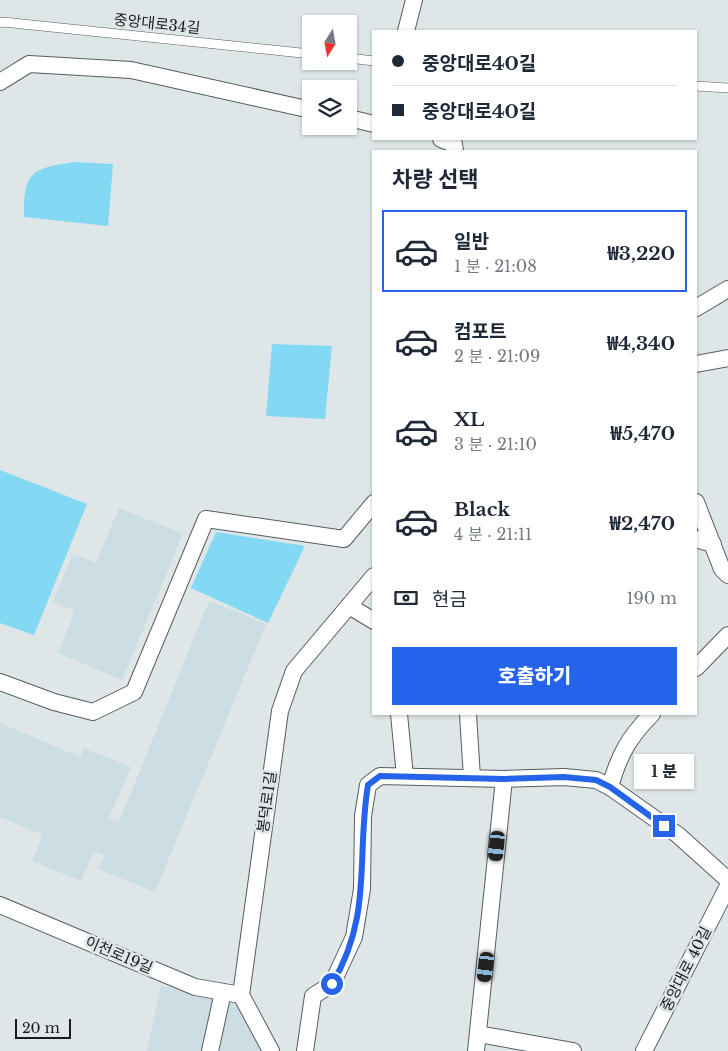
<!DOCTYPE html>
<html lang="ko">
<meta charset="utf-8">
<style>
:root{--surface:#fff;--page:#f2f2f3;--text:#1f2937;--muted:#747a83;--line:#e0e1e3;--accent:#2563eb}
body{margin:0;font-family:"Libre Baskerville","Noto Sans KR",serif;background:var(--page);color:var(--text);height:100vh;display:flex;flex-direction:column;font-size:19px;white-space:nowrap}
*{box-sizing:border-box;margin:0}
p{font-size:16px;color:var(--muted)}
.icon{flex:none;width:28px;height:28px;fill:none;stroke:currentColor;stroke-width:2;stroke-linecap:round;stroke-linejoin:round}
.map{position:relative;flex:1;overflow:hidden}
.details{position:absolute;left:372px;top:150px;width:325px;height:565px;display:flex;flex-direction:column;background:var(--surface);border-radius:0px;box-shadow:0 1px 4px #0004}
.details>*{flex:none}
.guide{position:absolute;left:372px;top:30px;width:325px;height:110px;border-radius:0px;box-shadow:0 1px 4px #0004;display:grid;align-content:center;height:110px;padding:0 20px;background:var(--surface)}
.needle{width:32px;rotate:191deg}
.buttons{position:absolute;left:302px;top:15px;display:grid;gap:10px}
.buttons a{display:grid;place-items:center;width:55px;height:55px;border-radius:0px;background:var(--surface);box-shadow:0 1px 4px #0004;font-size:25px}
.scale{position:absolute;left:15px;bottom:12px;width:56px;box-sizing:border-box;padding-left:5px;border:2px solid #191c1d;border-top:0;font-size:14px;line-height:18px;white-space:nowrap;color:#191c1d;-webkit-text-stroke:4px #dee6e8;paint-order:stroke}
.end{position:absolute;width:22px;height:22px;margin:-11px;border:6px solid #2563eb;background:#fff;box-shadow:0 0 0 2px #fff}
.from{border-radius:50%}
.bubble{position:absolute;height:35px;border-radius:0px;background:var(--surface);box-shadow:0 1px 4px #0004;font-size:16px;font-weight:800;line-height:35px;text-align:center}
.car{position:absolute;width:15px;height:30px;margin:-15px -8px;border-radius:6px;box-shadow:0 0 4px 1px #0007;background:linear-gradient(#222 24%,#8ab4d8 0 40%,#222 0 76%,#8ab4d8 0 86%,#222 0)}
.guide b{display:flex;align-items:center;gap:18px;height:48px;font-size:19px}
.guide b+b{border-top:1px solid var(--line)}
.guide i{width:12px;height:12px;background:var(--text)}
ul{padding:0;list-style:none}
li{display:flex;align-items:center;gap:15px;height:82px;margin:0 10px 8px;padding:0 10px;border:2px solid transparent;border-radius:0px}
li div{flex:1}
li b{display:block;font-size:19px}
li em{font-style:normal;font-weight:800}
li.on{border-color:var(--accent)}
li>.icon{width:45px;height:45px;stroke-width:1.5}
h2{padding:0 20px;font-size:22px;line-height:60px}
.pay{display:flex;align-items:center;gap:12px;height:55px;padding:0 20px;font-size:19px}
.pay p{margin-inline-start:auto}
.button{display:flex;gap:10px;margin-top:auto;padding:10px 20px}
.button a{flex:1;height:58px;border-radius:0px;background:var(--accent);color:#fff;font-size:20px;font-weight:800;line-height:58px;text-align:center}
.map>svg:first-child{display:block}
</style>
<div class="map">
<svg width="728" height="1051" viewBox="0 0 728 1051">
<rect width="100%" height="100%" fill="#dee6e8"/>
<!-- built -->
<g fill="#ccdde3">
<path d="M 119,508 L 183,534 L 122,680 L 58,653 L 75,611 L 53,602 L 73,554 L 96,563 Z"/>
<path d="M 209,601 L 266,624 L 155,892 L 98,869 L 105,855 L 94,851 L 81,881 L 32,861 L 43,835 L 0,817 L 0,723 L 80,757 L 84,748 L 131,767 L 109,818 L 119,822 Z"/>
<path d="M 161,986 L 241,995 L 271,1051 L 147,1051 Z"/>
</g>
<!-- green -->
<g fill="#83d9f4">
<path d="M 75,162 L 113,164 L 108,226 L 24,217 C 23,172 32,168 75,162 Z"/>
<path d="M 272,344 L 332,346 L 325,419 L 266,416 Z"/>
<path d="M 0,470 L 87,504 L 34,635 L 0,623 Z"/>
<path d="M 216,532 L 305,546 L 268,623 L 191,588 Z"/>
</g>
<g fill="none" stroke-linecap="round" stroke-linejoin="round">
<!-- lane casing -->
<g stroke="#565d60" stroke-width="10">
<g id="lane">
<path d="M 0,23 L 3,22 L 311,54"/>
<path d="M 349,58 L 374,61"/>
<path d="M 696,86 L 728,88"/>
</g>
</g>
<!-- street casing -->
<g stroke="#565d60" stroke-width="18">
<g id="street">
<path d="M 406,31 L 414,0"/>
<path d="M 0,82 L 29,64 L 131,70 L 311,110"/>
<path d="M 349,118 L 374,124"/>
<path d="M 441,139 L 454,144 L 455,151"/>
<path d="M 696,308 L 728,289"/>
<path d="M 696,364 L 728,358"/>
<path d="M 696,502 L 722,569 L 728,575"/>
<path d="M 696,539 L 713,544"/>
<path d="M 349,606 L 374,621"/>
<path d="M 696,668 L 728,635"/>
<path d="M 0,682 L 54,702 L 93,712 L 134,692 L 206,519 L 344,539 L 374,503"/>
<path d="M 399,714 L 405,776"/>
<path d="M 468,714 L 472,778"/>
<path d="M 610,787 C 619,755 629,737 652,714"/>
<path d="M 0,905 L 195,987 L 241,995"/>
<path d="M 478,1034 L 573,1051"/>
<path d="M 210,1051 L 223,992"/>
<path d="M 271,1051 L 241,995 L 280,711 L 294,671 L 374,576"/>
<path d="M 305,1051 L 313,996 L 332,984 L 354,937 L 362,889 L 363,816 L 368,785 L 380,776 L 504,779 L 564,777 L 596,780 L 610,787 L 678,835 L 728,880"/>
<path d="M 476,1051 L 504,779"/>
<path d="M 644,1051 L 728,886"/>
</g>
</g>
<!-- lane -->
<use href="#lane" stroke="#fff" stroke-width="9"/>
<!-- street -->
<use href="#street" stroke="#fff" stroke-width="16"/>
</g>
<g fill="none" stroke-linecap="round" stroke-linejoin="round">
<!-- route -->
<path stroke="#2563eb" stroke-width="6" d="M 332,984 C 373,915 356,858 368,785 L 380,776 L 504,779 L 564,777 L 596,780 L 610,787 L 664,826"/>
</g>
<g text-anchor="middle" stroke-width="5" stroke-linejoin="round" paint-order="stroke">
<!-- street labels -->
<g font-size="15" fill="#191c1d" stroke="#dee6e8">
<text transform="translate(157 24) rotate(6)" y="5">중앙대로34길</text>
<text transform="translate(267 802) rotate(-82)" y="5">봉덕로1길</text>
<text transform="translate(119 955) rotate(23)" y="5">이천로19길</text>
<text transform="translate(686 969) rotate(-63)" y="5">중앙대로 40길</text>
</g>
</g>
</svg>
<div class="buttons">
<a><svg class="needle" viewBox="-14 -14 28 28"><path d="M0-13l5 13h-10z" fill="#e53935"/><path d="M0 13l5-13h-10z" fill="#747a83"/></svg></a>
<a><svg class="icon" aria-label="layers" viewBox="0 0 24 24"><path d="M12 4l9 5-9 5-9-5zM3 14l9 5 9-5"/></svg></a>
</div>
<div class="scale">20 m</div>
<i class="end from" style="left:332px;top:984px"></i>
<i class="end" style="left:664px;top:826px"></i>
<div class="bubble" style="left:634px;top:754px;width:60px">1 분</div>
<i class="car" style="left:497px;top:846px;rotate:186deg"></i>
<i class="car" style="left:486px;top:967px;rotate:187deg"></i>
<div class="guide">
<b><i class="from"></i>중앙대로40길</b>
<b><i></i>중앙대로40길</b>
</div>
<section class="details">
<h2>차량 선택</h2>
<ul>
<li class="on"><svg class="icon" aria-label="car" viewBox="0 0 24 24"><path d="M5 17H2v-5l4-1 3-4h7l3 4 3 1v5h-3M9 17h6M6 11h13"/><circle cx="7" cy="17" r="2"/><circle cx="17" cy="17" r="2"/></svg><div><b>일반</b><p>1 분 · 21:08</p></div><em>₩3,220</em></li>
<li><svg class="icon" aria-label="car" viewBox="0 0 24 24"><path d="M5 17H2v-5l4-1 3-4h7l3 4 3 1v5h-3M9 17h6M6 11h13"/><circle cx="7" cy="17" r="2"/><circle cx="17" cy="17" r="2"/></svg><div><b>컴포트</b><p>2 분 · 21:09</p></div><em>₩4,340</em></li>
<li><svg class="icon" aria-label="car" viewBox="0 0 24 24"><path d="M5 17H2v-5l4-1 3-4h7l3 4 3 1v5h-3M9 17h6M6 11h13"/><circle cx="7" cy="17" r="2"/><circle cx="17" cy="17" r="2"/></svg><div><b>XL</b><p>3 분 · 21:10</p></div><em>₩5,470</em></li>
<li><svg class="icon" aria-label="car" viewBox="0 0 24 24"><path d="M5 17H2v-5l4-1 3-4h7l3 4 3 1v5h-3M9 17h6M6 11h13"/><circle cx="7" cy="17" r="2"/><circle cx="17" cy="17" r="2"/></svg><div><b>Black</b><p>4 분 · 21:11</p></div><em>₩2,470</em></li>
</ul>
<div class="pay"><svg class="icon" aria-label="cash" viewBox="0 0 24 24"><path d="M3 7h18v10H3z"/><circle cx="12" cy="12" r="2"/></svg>현금<p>190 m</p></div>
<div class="button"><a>호출하기</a></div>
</section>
</div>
